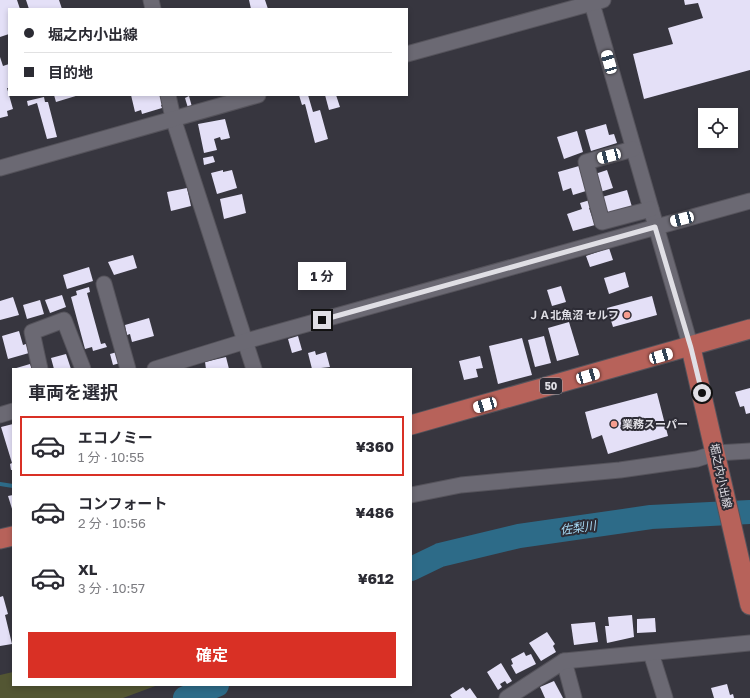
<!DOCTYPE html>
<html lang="ja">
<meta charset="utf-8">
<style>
:root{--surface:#fff;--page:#f7f7f7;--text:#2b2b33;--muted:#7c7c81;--line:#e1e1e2;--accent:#d93025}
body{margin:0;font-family:"Golos Text","Noto Sans JP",sans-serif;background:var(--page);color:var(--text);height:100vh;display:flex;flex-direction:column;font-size:15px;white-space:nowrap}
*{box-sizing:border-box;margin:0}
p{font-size:13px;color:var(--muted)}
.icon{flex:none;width:22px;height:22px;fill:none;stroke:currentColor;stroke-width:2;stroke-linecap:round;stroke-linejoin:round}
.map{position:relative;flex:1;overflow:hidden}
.drawer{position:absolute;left:12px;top:368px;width:400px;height:318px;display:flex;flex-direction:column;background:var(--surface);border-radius:0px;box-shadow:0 2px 6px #0003}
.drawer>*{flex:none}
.guide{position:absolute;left:8px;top:8px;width:400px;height:88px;border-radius:0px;box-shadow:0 2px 6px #0003;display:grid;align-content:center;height:88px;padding:0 16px;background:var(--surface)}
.tools{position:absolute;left:698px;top:108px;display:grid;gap:8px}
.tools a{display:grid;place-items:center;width:40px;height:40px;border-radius:0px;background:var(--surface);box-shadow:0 2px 6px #0003;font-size:20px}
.end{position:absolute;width:18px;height:18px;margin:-9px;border:5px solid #e0dfe5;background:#111;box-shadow:0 0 0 2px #111}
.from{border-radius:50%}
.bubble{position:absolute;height:28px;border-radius:0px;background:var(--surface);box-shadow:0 2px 6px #0003;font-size:13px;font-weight:700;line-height:28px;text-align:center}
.car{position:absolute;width:12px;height:24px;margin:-12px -6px;border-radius:5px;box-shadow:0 0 3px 1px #0007;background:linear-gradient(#fff 24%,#345 0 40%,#fff 0 76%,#345 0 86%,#fff 0)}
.guide b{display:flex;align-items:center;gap:14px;height:38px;font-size:15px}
.guide b+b{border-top:1px solid var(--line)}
.guide i{width:10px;height:10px;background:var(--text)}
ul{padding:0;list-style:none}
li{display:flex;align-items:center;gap:12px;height:60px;margin:0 8px 6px;padding:0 8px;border:2px solid transparent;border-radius:0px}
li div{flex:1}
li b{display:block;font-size:15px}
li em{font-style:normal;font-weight:700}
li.active{border-color:var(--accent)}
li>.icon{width:36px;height:36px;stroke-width:1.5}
h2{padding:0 16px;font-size:18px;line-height:48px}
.action{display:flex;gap:8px;margin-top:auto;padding:8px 16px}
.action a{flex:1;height:46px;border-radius:0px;background:var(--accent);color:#fff;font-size:16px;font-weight:700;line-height:46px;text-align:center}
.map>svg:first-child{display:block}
</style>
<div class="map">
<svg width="750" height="698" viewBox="0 0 750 698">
<rect width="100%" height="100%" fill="#37363f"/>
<!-- green -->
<path fill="#535633" d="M 13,672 L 13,685 L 158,685 L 123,698 L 0,698 L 0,675 Z"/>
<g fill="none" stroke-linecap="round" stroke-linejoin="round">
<!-- stream -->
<path stroke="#2d6b88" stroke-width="4" d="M 0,484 L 13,486"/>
<!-- river -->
<g stroke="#2d6b88" stroke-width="24">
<path d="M 411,569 L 440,555 L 519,536 L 651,517 L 750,512"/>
<path d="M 185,698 L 217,685"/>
</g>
</g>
<!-- building -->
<g fill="#e4e0f7">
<path d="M 0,0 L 17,0 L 20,9 L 9,9 L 9,34 L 0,37 Z"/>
<path d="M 26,0 L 59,0 L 62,9 L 29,9 Z"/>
<path d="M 249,0 L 265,0 L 268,9 L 251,9 Z"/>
<path d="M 684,0 L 750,0 L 750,70 L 644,99 L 633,54 L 673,44 L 668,28 L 703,18 L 698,3 L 685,5 Z"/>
<path d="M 0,57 L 3,66 L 9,64 L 9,88 L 7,88 L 13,109 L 7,111 L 8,116 L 0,118 Z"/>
<path d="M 54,95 L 79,95 L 56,102 Z"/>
<path d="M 131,95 L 163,95 L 165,104 L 161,105 L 162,108 L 142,114 L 141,110 L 135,112 Z"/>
<path d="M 299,95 L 308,95 L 313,112 L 320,110 L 328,139 L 315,143 L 305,104 L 302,105 Z"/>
<path d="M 325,95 L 336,95 L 340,107 L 329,110 Z"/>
<path d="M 189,96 L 192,107 L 188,108 L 185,98 Z"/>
<path d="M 44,97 L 45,102 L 48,102 L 57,137 L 47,139 L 37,103 L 28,106 L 27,101 Z"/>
<path d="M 225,119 L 230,138 L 221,140 L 220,137 L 214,139 L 217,150 L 204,153 L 198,124 Z"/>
<path d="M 606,124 L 609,135 L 614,134 L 617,143 L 591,151 L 585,130 Z"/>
<path d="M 577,131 L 583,152 L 564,159 L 557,137 Z"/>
<path d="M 213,156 L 215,162 L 204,165 L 203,158 Z"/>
<path d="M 579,166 L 586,191 L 573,195 L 571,188 L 563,191 L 558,172 Z"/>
<path d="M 223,170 L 223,172 L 232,170 L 237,188 L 217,194 L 211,173 Z"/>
<path d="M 607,170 L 613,188 L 600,192 L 595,174 Z"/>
<path d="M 187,188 L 191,206 L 171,211 L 167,192 Z"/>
<path d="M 627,190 L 632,207 L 607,214 L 602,197 Z"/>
<path d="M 242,194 L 246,213 L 224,219 L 220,199 Z"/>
<path d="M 590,200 L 592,207 L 589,208 L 595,225 L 573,231 L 567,214 L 582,209 L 580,203 Z"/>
<path d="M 609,248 L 613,260 L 590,267 L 586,256 Z"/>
<path d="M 133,255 L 137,268 L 114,275 L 108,262 Z"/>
<path d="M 89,267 L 93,281 L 67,289 L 63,275 Z"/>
<path d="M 625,272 L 629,287 L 609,294 L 604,278 Z"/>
<path d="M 561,286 L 566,302 L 552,306 L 547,290 Z"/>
<path d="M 89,287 L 90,292 L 87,293 L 101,344 L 105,343 L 107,347 L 93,351 L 92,347 L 85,349 L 71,297 L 77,295 L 76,291 Z"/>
<path d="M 62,295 L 66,307 L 50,313 L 45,300 Z"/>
<path d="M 652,296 L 657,315 L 613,327 L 607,308 Z"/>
<path d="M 13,297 L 19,315 L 0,320 L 0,301 Z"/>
<path d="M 40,300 L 44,314 L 27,319 L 23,305 Z"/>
<path d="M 149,318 L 154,336 L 132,342 L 130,334 L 127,335 L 125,325 Z"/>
<path d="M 569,322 L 579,355 L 557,361 L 548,328 Z"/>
<path d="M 19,331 L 23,345 L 26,344 L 29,353 L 8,359 L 2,336 Z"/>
<path d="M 298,336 L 302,350 L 292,353 L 288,339 Z"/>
<path d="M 544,336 L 551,363 L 535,367 L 528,340 Z"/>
<path d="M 522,338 L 532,375 L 498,384 L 489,346 Z"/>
<path d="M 315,351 L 316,355 L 326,352 L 330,367 L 312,369 L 308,353 Z"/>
<path d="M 117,352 L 120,363 L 113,365 L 110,354 Z"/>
<path d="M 66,354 L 71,369 L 54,369 L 51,358 Z"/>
<path d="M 480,356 L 483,368 L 476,369 L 478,377 L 464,380 L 459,361 Z"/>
<path d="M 226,357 L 229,369 L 206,369 L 205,362 Z"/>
<path d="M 30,364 L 32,369 L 13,369 Z"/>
<path d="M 750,388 L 750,413 L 746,414 L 744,406 L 740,407 L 735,392 Z"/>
<path d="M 657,393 L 668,436 L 608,454 L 602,435 L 592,439 L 585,412 Z"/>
<path d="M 13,424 L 13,470 L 11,470 L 10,464 L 12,463 L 1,427 Z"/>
<path d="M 13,495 L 13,512 L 8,496 Z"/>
<path d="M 3,596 L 8,614 L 5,615 L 12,644 L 0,646 L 0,597 Z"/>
<path d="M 632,615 L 634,637 L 607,643 L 605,626 L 609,626 L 608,617 Z"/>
<path d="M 655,618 L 656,632 L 637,633 L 637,619 Z"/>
<path d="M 595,622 L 598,642 L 574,645 L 571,624 Z"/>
<path d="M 547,632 L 555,644 L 553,646 L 556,652 L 541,661 L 529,643 Z"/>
<path d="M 524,652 L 526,656 L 531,654 L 536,664 L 516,674 L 511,665 L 513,664 L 511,659 Z"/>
<path d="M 501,663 L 512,681 L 507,684 L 505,681 L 500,684 L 502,687 L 498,690 L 487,672 Z"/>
<path d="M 554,681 L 563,698 L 545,698 L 540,687 Z"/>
<path d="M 727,684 L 730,695 L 733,694 L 734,698 L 714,698 L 711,688 Z"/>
<path d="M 463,687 L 466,691 L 470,688 L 477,698 L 452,698 L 450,695 Z"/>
</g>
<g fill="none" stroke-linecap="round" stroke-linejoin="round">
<!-- minor casing -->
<g stroke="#55535b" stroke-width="17">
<g id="minor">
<path d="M 151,0 L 153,9"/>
<path d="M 591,0 L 691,348"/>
<path d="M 407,54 L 603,0"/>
<path d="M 168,95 L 173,118 L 254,369"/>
<path d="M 633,149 L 586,162 L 602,222 L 651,209"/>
<path d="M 0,168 L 258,95"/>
<path d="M 104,284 L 128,369"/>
<path d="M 40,369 L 32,332 L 64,320 L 83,369"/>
<path d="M 155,369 L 246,341 L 750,201"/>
<path d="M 0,415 L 13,411"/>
<path d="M 411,495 L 461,485 L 620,470 L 697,459 L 716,453 L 750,451"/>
<path d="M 651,653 L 665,698"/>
<path d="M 564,661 L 574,698"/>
<path d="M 507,698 L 564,661 L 750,643"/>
</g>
</g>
<!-- major casing -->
<g stroke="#55535b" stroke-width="21">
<g id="major">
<path d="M 691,348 L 750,605"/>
<path d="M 411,425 L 750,329"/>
<path d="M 0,539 L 13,536"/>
</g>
</g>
<!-- minor -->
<use href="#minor" stroke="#6b6973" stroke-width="15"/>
<!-- major -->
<use href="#major" stroke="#b7625a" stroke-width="19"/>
</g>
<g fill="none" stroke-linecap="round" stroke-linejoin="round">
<!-- route -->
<path stroke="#e0dfe5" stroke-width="5" d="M 322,320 L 655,227 L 691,348 L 702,393"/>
</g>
<!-- markers -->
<g fill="#f59d8f" stroke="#2d2c35" stroke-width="1.5">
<circle cx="627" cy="315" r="4"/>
<circle cx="614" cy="424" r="4"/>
</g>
<g text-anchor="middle" stroke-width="4" stroke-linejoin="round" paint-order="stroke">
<!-- shield labels -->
<rect fill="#2d2c35" stroke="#aaa9b0" stroke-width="1" x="540" y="378" width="22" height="16" rx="3"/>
<g font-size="10" font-weight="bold" fill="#e0dfe5">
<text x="551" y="390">50</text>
</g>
<!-- poi labels -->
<g font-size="11" font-weight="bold" fill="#e0dfe5" stroke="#2d2c35" text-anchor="end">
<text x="619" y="319">ＪＡ北魚沼 セルフ</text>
<text x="622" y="428" text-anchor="start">業務スーパー</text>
</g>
<!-- street labels -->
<g font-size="11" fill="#e0dfe5" stroke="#2d2c35">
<text transform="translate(721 476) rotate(78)" y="4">堀之内小出線</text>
</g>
<!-- water labels -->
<g font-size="12" font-style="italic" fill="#a8dbf6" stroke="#2d2c35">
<text transform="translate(578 528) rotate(-8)" y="4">佐梨川</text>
</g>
</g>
</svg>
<div class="tools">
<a><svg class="icon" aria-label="locate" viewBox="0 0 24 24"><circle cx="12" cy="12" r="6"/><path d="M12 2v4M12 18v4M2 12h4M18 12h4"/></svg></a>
</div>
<i class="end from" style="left:702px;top:393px"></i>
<i class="end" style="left:322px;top:320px"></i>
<div class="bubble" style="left:298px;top:262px;width:48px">1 分</div>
<i class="car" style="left:609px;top:62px;rotate:344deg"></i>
<i class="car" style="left:609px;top:156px;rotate:255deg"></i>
<i class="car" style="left:682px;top:219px;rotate:255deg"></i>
<i class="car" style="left:661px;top:356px;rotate:74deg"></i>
<i class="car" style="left:588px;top:376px;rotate:74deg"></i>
<i class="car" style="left:485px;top:405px;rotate:254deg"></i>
<div class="guide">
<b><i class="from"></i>堀之内小出線</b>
<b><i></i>目的地</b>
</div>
<section class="drawer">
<h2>車両を選択</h2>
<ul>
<li class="active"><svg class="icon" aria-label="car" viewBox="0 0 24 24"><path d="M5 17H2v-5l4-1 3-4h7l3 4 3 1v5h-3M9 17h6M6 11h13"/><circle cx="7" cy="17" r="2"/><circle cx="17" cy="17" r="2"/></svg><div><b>エコノミー</b><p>1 分 · 10:55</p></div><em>¥360</em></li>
<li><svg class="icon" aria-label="car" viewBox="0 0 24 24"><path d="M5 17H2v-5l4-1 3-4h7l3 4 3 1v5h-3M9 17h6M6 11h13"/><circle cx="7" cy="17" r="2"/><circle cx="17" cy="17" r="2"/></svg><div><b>コンフォート</b><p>2 分 · 10:56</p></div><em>¥486</em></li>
<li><svg class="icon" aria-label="car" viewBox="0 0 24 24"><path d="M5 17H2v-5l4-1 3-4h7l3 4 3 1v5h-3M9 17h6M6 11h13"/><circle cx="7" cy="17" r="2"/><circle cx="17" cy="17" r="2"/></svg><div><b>XL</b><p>3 分 · 10:57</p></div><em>¥612</em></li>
</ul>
<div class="action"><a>確定</a></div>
</section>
</div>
